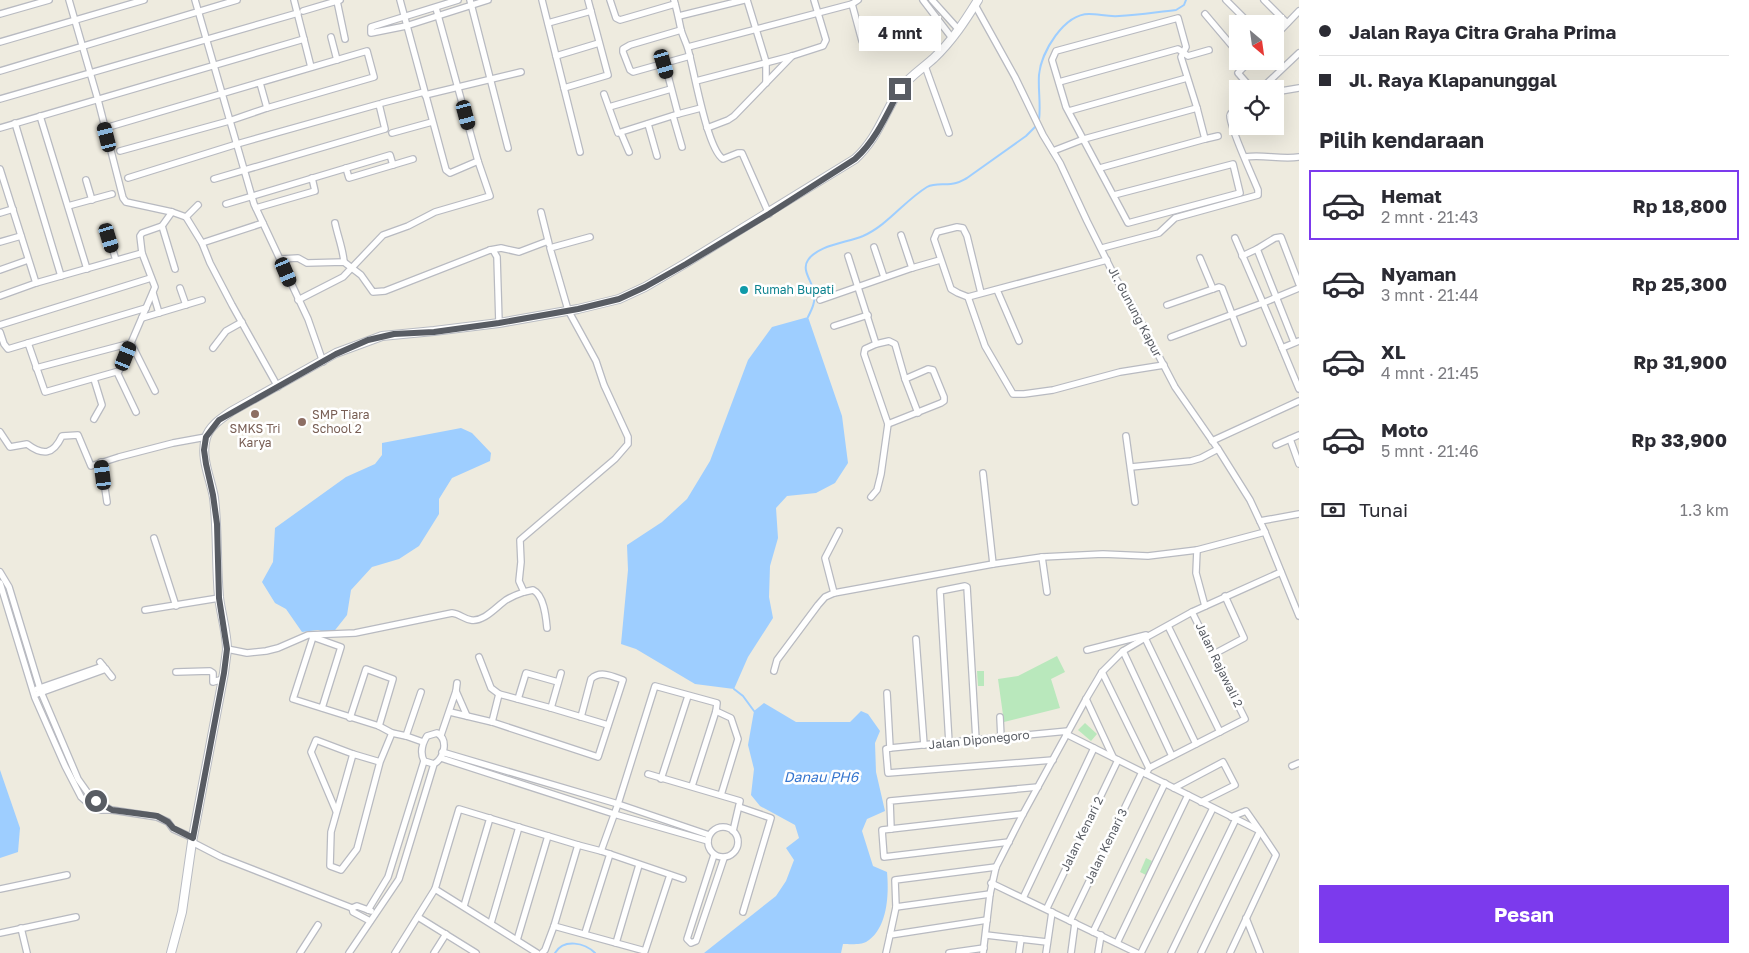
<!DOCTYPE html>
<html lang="id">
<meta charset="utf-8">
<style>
:root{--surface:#fff;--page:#f7f7f7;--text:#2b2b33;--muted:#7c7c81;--line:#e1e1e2;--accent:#7c3aed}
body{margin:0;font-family:"Golos Text",sans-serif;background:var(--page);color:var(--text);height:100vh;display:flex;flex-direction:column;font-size:19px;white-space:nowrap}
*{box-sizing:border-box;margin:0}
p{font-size:16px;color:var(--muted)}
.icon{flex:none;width:28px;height:28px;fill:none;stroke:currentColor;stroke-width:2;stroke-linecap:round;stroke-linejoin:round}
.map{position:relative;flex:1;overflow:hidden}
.panel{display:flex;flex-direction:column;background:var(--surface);width:450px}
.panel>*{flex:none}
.top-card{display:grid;align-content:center;height:110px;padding:0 20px;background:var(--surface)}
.needle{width:32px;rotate:151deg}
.buttons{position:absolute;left:1229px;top:15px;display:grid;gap:10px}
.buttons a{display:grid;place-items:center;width:55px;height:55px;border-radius:0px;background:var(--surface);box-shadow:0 5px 20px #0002;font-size:25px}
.end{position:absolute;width:22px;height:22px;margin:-11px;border:6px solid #585c63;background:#fff;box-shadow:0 0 0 2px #fff}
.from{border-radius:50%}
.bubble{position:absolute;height:35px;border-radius:0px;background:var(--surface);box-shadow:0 5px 20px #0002;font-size:16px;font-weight:700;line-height:35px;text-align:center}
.car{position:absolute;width:15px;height:30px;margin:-15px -8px;border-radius:6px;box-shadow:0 0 4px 1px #0007;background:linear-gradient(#222 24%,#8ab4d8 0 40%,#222 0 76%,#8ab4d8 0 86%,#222 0)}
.top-card b{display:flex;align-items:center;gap:18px;height:48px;font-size:19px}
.top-card b+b{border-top:1px solid var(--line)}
.top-card i{width:12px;height:12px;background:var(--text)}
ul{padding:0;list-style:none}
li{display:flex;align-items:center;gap:15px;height:70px;margin:0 10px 8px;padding:0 10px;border:2px solid transparent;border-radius:0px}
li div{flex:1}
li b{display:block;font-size:19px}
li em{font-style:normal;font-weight:700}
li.on{border-color:var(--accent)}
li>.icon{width:45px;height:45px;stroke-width:1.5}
h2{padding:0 20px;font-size:22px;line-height:60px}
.pay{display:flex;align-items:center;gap:12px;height:55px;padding:0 20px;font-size:19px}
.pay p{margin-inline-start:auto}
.action{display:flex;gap:10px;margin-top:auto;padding:10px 20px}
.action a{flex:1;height:58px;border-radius:0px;background:var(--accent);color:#fff;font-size:20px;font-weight:700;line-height:58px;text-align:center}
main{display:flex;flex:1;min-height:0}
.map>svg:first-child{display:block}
</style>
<main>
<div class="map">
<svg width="1299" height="953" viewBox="0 0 1299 953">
<rect width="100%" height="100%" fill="#eeebdf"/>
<!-- green -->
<g fill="#b9e8bc">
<path d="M 1057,656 L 1065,672 L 1051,679 L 1060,708 L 1004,722 L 998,679 L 1018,676 Z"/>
<path d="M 977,671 L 984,671 L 984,686 L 978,686 Z"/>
<path d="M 1085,723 L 1097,734 L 1091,741 L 1078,730 Z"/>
<path d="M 1146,858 L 1152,861 L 1146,875 L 1140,872 Z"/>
</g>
<!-- water -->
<g fill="#9eceff">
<path d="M 808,317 L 842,416 L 848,463 L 835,483 L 816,493 L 787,496 L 776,508 L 778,538 L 770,566 L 769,597 L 773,618 L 748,657 L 734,689 L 695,684 L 636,649 L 621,644 L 628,570 L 627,545 L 662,522 L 687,499 L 710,461 L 748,360 L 772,327 Z"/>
<path d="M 461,428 L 472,433 L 491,453 L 490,461 L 452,478 L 439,499 L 439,514 L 419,546 L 399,559 L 372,567 L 351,590 L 347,615 L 332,634 L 318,630 L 302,632 L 286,609 L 275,603 L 262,582 L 273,562 L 275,528 L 346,477 L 375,464 L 382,455 L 382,443 Z"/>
<path d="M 764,703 L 796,722 L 850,722 L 861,711 L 868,714 L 880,731 L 875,743 L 876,772 L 885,811 L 867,819 L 862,831 L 873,866 L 887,872 C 889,894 888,929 866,942 C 861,945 849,944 843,944 L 841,953 L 704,953 L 776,896 L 786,881 L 794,860 L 786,848 L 799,838 L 795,825 L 760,806 L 751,795 L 754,769 L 748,745 L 754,711 Z"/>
<path d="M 0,770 L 20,828 L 18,852 L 0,858 Z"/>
</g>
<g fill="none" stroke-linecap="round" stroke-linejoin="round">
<!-- stream -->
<g stroke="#9eceff" stroke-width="2">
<path d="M 1039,120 C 1041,105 1038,90 1039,75 C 1041,52 1064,14 1089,14 C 1099,14 1108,17 1119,16 C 1138,15 1157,12 1176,10 L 1184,5 L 1186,0"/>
<path d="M 808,317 C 812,309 816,301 814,292 C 812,281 801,270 808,260 C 818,245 846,243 863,236 C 888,225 904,201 927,187 C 936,182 946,186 956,183 C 960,182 963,180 967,178 L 1026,136 L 1037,125"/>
<path d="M 734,689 L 743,696 L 754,711"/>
<path d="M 555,953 C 564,938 585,943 595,953"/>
</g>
<!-- street casing -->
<g stroke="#b8bac1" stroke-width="8">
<g id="street">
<path d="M 69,0 L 98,100 L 123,198 L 126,202 L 172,212 L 186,217 L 202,243 L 210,263 L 232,305 L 278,387"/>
<path d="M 195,0 L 254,204 L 308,319 L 323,362"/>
<path d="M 294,0 L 311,67"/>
<path d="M 400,0 L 446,170 L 450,173 L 478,161"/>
<path d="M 458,0 L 371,27 L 371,33 L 406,26 L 488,0"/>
<path d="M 470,0 L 508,148"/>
<path d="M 542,0 L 580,152"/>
<path d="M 610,0 L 616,18 L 620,20 L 675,4"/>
<path d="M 674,0 C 677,10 679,20 681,30 C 683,37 686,42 688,49 C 694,70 707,149 723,159 L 738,153 L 742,153 L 769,214"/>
<path d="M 747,0 L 766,62 L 766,83"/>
<path d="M 923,0 L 952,38"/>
<path d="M 932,0 L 959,30"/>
<path d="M 1226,0 L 1250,24"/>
<path d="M 1264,0 L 1287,23"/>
<path d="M 337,1 L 345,39"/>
<path d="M 852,4 L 862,41"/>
<path d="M 975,5 L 1015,77 L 1043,135 L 1060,163 L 1087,221 L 1116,279 L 1128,297 L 1175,387 L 1218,449 L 1250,500 L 1265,532 L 1299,616"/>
<path d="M 303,11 L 340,0"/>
<path d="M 0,14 L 49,0"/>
<path d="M 1205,14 L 1238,53"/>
<path d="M 679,16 L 744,0"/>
<path d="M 548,23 L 591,11"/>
<path d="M 681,30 L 630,45 L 623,49 L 623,52 L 630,70 L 633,72 L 690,56"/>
<path d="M 1275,36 L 1299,11"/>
<path d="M 331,37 L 337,60"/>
<path d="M 0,42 L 144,0"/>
<path d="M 688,47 L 852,4 L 858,0"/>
<path d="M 556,56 L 599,43"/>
<path d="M 1250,61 L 1238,73 L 1252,89"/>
<path d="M 665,64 L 678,114 L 701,108"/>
<path d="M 925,66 L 949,133"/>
<path d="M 0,71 L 237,0"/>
<path d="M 696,81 L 792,56 L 823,46 L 826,40 L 814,0"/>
<path d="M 1059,82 L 1178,49 L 1188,56 L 1209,50"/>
<path d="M 564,88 L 608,75 L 588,0"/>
<path d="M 1261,89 L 1299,53"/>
<path d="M 1275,92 L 1299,88"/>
<path d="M 604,94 L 618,133 L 678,114"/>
<path d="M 425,95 L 521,72"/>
<path d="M 0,99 L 298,13"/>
<path d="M 382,103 L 424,92"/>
<path d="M 609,107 L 671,89"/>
<path d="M 1069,111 L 1187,78"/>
<path d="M 40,116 L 87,269"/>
<path d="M 673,116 L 682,147"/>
<path d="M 15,123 L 61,276"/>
<path d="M 648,124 L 657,156"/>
<path d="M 112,126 L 367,51 L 374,77 L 267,108 L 260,83"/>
<path d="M 0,128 L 304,39"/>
<path d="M 707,128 L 728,120 L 734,116 L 792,56"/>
<path d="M 392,133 L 432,122"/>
<path d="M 621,133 L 629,152"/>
<path d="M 1205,139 L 1218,136"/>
<path d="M 120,151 L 229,121 L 267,108"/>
<path d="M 1053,151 L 1084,139 L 1197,108 L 1205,139 L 1100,168"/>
<path d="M 1245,157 C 1263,154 1281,160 1299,157"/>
<path d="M 346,168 L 349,178 L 413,159"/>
<path d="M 0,169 L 36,283"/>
<path d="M 128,178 L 237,144 L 379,104 L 385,129 L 214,179"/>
<path d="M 86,180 L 92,200"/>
<path d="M 1114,195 L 1233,164 L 1240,193 L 1128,223 L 1066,107 L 1052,60 L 1056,51 L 1178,18 L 1186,47 L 1181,57 L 1197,108"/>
<path d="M 226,204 L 390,155 L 393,165"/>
<path d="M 68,206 L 112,194"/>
<path d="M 256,208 L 315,191 L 312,178"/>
<path d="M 541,212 L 549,244"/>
<path d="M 0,213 L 13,209"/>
<path d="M 186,217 L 198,205"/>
<path d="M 335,223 C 338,237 343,249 344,262"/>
<path d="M 162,226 L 175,269"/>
<path d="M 109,238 L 116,260"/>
<path d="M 0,242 L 21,236"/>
<path d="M 202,243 L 263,223"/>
<path d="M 874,247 L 884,277"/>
<path d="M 1102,248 L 1159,233 L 1175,218 L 1258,195 L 1258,190 C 1253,177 1229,126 1230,116 C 1230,112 1235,110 1238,108"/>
<path d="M 1257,249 L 1275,238 L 1281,237 L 1299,284"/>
<path d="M 490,250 L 501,248 L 519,252 L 548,241"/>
<path d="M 848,256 L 876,344 L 889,341 L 895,344 L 905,379 L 928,369 L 933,370 L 944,397 L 944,401 L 941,403 L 888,424"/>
<path d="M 1242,256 L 1257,249 L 1294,342"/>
<path d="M 1200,258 L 1213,289 L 1219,287 L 1222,288 L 1243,343"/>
<path d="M 281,259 L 298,258 L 307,263 L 344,262 L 361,275 L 373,292 L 385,291 L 490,250 L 493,250 L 497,257 L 499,323"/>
<path d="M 912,268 L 940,260"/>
<path d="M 0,270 L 28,260"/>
<path d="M 180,288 L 186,305"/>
<path d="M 1299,288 L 1263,303 L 1282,348 L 1299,341"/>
<path d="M 997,290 L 1019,341"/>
<path d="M 153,293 L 159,313"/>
<path d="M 981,293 L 967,236 L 963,228 L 957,227 L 937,232 L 934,239 L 951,289 L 958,293 L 968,297 L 1107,260"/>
<path d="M 0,296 L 36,283 L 142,253"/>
<path d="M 968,297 L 985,346 L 1013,394 L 1024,394 L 1053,390 L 1120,372 L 1164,365"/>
<path d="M 298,300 L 343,277 L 383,235 L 408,226 L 435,212 L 490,196 L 478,161 L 436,8"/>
<path d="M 820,300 L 912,268 L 901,235"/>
<path d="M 1167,305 L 1213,289"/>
<path d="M 142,318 L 202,300"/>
<path d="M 0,325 L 151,278"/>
<path d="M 834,326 L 868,315"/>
<path d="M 0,332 L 4,344 L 8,349 L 28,343 L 45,392 L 119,371 L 155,287 L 142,253 L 140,236 L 142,233 L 162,226 L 172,212"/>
<path d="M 1171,337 L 1263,303 L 1235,238"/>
<path d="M 28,343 L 146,308"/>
<path d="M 213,348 L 226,331 L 242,322"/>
<path d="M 1282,348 L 1299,389"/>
<path d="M 36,368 L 131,343 L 155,391"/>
<path d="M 117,372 L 136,412"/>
<path d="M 905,379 L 918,413"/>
<path d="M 94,419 L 102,405 L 94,379"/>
<path d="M 0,432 L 10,447 L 27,444 C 43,456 53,455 62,436 L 78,435 L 91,466 L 119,457 L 173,443 L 206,437"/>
<path d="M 1126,436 L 1135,502"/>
<path d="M 1290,439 L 1299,464"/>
<path d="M 1212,441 L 1299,401"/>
<path d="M 1276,445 L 1299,435"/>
<path d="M 101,462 L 107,502"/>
<path d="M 1131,467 L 1191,461 L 1201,458 L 1218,449"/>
<path d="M 983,473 L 993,564"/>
<path d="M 871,497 L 877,490 L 881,474 L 888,424 L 864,354 L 865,349 L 876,344"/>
<path d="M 1260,521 L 1299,514"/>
<path d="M 154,538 L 176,606"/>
<path d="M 1197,550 L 1196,573 L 1205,606"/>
<path d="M 1042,557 L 1047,592"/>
<path d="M 0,572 L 9,587 L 41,692 L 78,779 L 90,796 L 111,810"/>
<path d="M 0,583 L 35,698 L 65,766 L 81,797 L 96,810 L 112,810 L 157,817 L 168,822 L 173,829 L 193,838"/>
<path d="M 524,592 L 533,590 C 544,595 546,617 547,628"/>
<path d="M 834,593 L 825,558 L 839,531"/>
<path d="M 145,610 L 219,598"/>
<path d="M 1168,626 L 1220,732"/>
<path d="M 1145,638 L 1196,744"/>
<path d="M 916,639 L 924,745"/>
<path d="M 227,649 L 247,653 L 266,651 L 278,648 L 308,635 L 355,633 L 452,613 C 460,614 464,619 471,620 C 484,622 496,607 506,600 C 511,597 518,594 524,592 L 519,581 L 521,562 L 520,540 L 615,459 L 628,444 L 628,437 L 604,385 L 596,361 L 568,310 L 550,248 L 590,237"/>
<path d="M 1087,650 L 1146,635"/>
<path d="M 1123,651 L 1172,756"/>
<path d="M 1214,654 L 1244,638 L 1225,596"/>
<path d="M 479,657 L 491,688 L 499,694 L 551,708 L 608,725"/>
<path d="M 100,662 L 112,677"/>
<path d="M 774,671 L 777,660 L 818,605 L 825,597 L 834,593 L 993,564 L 1042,557 L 1103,554 L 1148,556 L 1197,550 L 1265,532"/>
<path d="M 176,672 L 210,671 L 213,673 L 213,682 L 223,679"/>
<path d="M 1102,672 L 1149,768"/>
<path d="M 37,689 L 103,666"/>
<path d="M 456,691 L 457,683"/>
<path d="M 887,693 L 890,748"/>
<path d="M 37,694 L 106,669"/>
<path d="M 518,699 L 526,673 L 558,682"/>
<path d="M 1086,699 L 1113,757"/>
<path d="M 322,708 L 341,647 L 313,637 L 293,699 L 379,726 L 392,733 L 406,736 L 423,742"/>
<path d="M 551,708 L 561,673"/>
<path d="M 716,711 L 731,718 L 738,739 L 721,795"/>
<path d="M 450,712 L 492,722 L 598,757 L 623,680 C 612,676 600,670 591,679 L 581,717"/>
<path d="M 1000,717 L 1001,738"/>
<path d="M 350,718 L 366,669 L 393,679 L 379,726"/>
<path d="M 492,722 L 499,694"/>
<path d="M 1066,734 L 1260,831 L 1276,855 L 1230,953"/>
<path d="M 441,735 L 456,691 L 467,716"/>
<path d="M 406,736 L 421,692"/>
<path d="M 949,743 L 940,591 L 965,586 L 967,587 L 976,740"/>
<path d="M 890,748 L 886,749 L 888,773 L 1053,760"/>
<path d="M 890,748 L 1068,731"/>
<path d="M 442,752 L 618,804 L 709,835"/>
<path d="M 441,758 L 614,814 L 708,841"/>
<path d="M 380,762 L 353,754 L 331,832 L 330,866 L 341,870 L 357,849 L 380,762 L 392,733"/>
<path d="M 1292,766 L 1299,763"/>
<path d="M 648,774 L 740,801 L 733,831"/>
<path d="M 1146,774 L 1149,768 L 1245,719 L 1192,612"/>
<path d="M 661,779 L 688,696"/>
<path d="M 1174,788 L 1223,762 L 1235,785 L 1201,802"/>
<path d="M 739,807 L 771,818 L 743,912"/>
<path d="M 336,811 L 311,752 L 316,740 L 353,754"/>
<circle cx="723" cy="842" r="15"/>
<path d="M 891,829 L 890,801 L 1038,787"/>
<path d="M 192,842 L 221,857 L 352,908 L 353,912 L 370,921"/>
<path d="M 1009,842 L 884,857 L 882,830 L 1023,814"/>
<path d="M 601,851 L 618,804 L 655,686 L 717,703 L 716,711 L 692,786"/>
<path d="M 714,855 L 687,939 L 691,943 L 696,941 L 724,858"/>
<path d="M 991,883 L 1137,953"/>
<path d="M 0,889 L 67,875"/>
<path d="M 435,889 L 459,809 L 578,845"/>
<path d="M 990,894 L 896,907 L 895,880 L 996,867"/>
<path d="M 1023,898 L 1094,748"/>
<path d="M 464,906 L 490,818"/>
<path d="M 352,908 L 357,906 L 371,911"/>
<path d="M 1047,908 L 1118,760"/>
<path d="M 368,910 L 388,877 L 424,761"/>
<path d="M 418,917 L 476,953"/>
<path d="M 1246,918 L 1260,953"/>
<path d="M 1070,921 L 1142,772"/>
<path d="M 491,923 L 519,827"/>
<path d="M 554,926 L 645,951 L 670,875"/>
<path d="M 21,928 L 27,953"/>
<path d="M 1093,932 L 1165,783"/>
<path d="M 0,933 L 76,917"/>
<path d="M 585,933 L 610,854"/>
<path d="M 890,935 L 896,907"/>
<path d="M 986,935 L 1047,942"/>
<path d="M 517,940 L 548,836"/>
<path d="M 616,943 L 639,865"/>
<path d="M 1117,943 L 1188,795"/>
<path d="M 300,953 L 318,925"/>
<path d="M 349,953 L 399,879 L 434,764 C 444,758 449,740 437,733 L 427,736 C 422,744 420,753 424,761 L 434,764"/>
<path d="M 395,953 L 435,889 L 537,953"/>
<path d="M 434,953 L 446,934"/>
<path d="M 542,953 L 545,950 L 554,926 L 578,845 L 601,851 L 683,879"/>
<path d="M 886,953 L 890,935 L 987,920"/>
<path d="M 949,953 L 984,948"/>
<path d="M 983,953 L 990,894 L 996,867 L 1023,814 L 1086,699 L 1102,672 L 1123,651 L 1145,638 L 1192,612 L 1281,572"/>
<path d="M 1019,953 L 1021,939"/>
<path d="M 1046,953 L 1052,912"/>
<path d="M 1071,953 L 1075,923"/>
<path d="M 1098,953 L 1101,935"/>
<path d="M 1141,953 L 1213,808"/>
<path d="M 1171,953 L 1236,819"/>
<path d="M 1201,953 L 1260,831 L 1246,811 L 1231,817"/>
</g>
</g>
<!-- secondary casing -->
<g stroke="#b9bcc3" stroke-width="10">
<path id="secondary" d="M 171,953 L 182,912 L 192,842 L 224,673 C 225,665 226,657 227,650 C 227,632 221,614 219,597 C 216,564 218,531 214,498 C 211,479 200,458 206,438 C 209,426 222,418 232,411 L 336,353 L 382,336 L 434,331 L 499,323 L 578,309 L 619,299 L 645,287 L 686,263 L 855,159 C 878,138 884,113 900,89 C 909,77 923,68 934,58 C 952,41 965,21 978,0"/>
</g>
<!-- street -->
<use href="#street" stroke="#fff" stroke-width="5.5"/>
<!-- secondary -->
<use href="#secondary" stroke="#fff" stroke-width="8"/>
</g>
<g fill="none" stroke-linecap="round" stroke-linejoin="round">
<!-- route -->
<path stroke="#585c63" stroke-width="6" d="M 96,801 L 112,810 L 157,816 L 168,822 L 173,828 L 193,838 L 224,673 L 227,649 L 219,598 L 217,524 L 213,495 L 206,464 L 204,450 L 206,437 L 219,420 L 336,354 L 368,340 L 394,334 L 434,332 L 499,323 L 578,309 L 619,299 L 645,287 L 686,264 L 769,214 L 855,159 C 876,140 887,114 900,89"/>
</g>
<!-- markers -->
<circle fill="#0f9aa8" stroke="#fff" stroke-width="2" cx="744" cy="290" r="5"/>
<g fill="#8d6e63" stroke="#fff" stroke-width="2">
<circle cx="255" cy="414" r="5"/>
<circle cx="302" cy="422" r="5"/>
</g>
<g text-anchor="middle" stroke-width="5" stroke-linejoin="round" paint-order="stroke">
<!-- culture labels -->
<g font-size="12" fill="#0d838f" stroke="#fff" text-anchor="start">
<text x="754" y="294">Rumah Bupati</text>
</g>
<!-- street labels -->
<g font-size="12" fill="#585c63" stroke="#fff">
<text transform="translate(1135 312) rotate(62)" y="4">Jl. Gunung Kapur</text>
<text transform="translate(1219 665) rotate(64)" y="4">Jalan Rajawali 2</text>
<text transform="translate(979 740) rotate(-6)" y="4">Jalan Diponegoro</text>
<text transform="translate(1082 834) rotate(-64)" y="4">Jalan Kenari 2</text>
<text transform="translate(1106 846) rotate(-64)" y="4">Jalan Kenari 3</text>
</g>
<!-- education labels -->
<g font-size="12" fill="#785e54" stroke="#fff" text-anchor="start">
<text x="312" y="419">SMP Tiara<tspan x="312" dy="14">School 2</tspan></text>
<text x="255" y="433" text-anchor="middle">SMKS Tri<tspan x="255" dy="14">Karya</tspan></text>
</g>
<!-- water labels -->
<g font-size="14" font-style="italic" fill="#3575ce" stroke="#fff">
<text x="821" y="782">Danau PH6</text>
</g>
</g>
</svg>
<div class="buttons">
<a><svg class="needle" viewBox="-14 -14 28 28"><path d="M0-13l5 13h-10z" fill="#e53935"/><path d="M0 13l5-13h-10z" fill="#7c7c81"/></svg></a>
<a><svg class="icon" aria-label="locate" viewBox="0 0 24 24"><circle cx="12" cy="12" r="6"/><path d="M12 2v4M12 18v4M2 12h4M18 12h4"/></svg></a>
</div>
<i class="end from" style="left:96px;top:801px"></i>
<i class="end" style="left:900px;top:89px"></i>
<div class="bubble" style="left:859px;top:16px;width:82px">4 mnt</div>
<i class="car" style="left:664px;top:64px;rotate:164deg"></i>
<i class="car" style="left:466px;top:115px;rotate:165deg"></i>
<i class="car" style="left:107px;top:137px;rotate:346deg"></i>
<i class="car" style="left:109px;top:238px;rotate:163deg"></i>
<i class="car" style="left:286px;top:272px;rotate:157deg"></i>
<i class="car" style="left:126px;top:356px;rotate:22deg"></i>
<i class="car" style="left:103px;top:475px;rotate:353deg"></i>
</div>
<section class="panel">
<div class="top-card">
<b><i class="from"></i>Jalan Raya Citra Graha Prima</b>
<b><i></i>Jl. Raya Klapanunggal</b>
</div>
<h2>Pilih kendaraan</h2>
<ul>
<li class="on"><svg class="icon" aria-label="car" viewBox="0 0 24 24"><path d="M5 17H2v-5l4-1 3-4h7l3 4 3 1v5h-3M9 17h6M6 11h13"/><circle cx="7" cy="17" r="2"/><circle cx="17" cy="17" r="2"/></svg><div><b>Hemat</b><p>2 mnt · 21:43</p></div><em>Rp 18,800</em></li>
<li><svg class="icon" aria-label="car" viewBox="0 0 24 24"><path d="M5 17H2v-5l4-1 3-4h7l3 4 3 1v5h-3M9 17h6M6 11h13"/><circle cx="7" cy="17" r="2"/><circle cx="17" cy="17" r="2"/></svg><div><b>Nyaman</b><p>3 mnt · 21:44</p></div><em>Rp 25,300</em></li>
<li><svg class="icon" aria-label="car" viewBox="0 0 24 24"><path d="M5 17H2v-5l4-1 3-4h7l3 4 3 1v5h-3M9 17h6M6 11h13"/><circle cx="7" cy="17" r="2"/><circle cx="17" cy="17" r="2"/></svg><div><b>XL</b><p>4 mnt · 21:45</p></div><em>Rp 31,900</em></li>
<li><svg class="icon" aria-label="car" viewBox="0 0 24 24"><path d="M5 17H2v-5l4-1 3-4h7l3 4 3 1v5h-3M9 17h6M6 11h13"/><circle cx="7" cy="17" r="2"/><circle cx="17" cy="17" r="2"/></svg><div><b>Moto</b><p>5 mnt · 21:46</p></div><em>Rp 33,900</em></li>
</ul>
<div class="pay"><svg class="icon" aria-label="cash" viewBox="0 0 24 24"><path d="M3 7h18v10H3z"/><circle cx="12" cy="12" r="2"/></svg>Tunai<p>1.3 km</p></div>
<div class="action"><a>Pesan</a></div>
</section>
</main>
